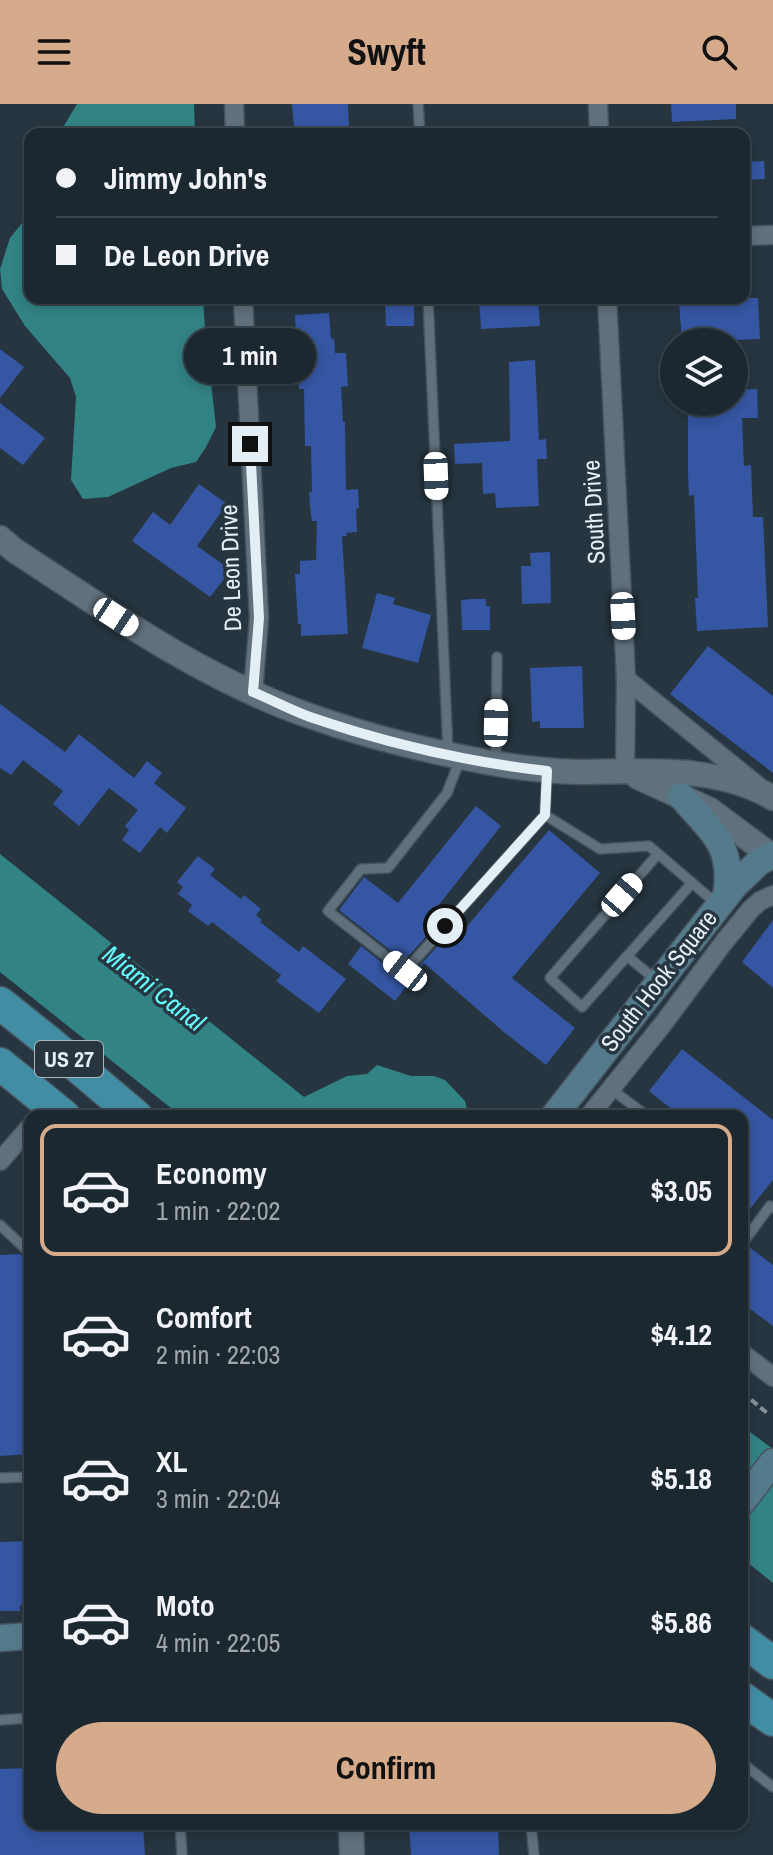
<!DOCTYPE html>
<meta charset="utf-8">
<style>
:root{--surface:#1c2830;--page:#29343c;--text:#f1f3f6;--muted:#a0a6ab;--line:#3a444c;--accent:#d6ab8b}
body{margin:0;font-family:"Archivo Narrow",sans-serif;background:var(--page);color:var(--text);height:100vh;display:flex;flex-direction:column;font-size:30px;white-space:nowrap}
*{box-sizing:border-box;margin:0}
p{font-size:26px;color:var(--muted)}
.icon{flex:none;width:44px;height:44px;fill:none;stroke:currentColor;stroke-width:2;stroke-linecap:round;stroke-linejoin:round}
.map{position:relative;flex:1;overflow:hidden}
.drawer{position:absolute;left:24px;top:1006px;width:724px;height:720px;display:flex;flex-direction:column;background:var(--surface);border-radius:16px;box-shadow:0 4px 12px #0003,0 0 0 2px var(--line)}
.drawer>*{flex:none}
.banner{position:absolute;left:24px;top:24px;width:726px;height:176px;border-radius:16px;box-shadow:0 4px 12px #0003,0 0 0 2px var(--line);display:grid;align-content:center;height:176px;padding:0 32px;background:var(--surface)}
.buttons{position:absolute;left:660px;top:224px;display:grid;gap:16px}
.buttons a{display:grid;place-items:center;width:88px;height:88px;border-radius:50%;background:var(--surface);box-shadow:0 4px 12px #0003,0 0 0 2px var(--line);font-size:40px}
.end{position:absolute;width:36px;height:36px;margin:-18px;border:10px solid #e4eef5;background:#111;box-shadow:0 0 0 4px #111}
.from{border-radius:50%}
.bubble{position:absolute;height:56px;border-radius:28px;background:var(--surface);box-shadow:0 4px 12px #0003,0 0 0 2px var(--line);font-size:26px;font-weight:700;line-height:56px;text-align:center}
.car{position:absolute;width:24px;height:48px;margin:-24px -12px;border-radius:10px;box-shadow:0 0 6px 2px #0007;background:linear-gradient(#fff 24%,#345 0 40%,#fff 0 76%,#345 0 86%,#fff 0)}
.banner b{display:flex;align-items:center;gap:28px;height:76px;font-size:30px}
.banner b+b{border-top:2px solid var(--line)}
.banner i{width:20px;height:20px;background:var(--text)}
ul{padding:14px 0 0;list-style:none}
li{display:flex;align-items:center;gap:24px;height:132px;margin:0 16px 12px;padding:0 16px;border:4px solid transparent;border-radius:16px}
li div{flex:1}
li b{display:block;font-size:30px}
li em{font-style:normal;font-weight:700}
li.selected{border-color:var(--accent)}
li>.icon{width:72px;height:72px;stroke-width:1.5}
.primary-button{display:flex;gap:16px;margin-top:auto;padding:16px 32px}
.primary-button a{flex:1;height:92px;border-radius:48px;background:var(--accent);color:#111;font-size:32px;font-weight:700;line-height:92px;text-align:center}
header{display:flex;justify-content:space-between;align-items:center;height:104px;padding:0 32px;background:var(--accent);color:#111;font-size:36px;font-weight:700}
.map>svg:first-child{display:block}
</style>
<header><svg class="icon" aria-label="menu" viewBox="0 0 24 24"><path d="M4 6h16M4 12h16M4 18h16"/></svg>Swyft<svg class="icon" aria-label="search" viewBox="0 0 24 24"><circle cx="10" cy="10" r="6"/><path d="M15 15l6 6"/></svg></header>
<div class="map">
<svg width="773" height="1751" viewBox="0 0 773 1751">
<rect width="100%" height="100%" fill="#263540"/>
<!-- water -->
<g fill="#328384">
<path d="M 77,0 L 194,0 L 195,30 L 59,30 Z"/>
<path d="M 30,109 L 30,194 L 203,194 L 205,225 L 216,323 L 206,343 L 196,358 L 171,364 L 108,393 L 83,395 L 71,376 L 76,293 L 70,274 L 25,222 L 2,185 L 0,165 L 10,134 Z"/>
<path d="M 0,750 L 304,993 L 347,972 L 367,970 L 377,961 L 411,972 L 434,972 L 445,976 L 465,997 L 469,1012 L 181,1012 L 0,868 Z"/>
<path d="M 742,1322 L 773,1345 L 773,1479 L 742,1454 Z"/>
</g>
<!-- building -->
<g fill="#3556a2">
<path d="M 292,0 L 348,0 L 349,25 L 297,29 L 296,24 L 294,24 Z"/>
<path d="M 671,0 L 736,0 L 736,15 L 672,18 Z"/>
<path d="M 764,57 L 765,75 L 744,76 L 744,58 Z"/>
<path d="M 385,194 L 414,194 L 414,222 L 386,222 Z"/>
<path d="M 479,194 L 538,194 L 540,222 L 481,225 Z"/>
<path d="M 694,194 L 758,194 L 760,235 L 682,238 L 679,198 L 694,197 Z"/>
<path d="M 329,209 L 331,235 L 334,234 L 335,249 L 346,249 L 348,282 L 341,283 L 343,318 L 345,318 L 346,386 L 358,385 L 359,404 L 356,405 L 357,428 L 346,429 L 347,432 L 342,432 L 348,530 L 301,532 L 301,520 L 298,520 L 295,470 L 300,470 L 300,457 L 316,456 L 317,417 L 312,417 L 310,403 L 309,388 L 312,388 L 311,342 L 305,342 L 304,285 L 299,285 L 295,211 Z"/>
<path d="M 0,245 L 24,263 L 0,294 Z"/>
<path d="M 535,256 L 539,336 L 546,335 L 547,355 L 537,355 L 539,402 L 496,404 L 495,389 L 483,390 L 482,359 L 455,360 L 454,340 L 510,337 L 509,258 Z"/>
<path d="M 757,285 L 758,314 L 742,314 L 743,341 L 744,362 L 751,361 L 753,413 L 763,413 L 768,523 L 697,527 L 695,494 L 698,494 L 694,391 L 689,392 L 688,368 L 688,298 L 734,298 L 734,286 Z"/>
<path d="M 0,299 L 45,334 L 23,361 L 0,344 Z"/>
<path d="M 199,380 L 227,400 L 197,442 L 231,466 L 210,493 L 132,437 L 153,408 L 170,421 Z"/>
<path d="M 550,448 L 551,499 L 522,500 L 521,462 L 531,462 L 530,449 Z"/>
<path d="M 377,489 L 395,494 L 393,500 L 431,511 L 418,559 L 362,544 Z"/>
<path d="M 473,495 L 486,495 L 486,502 L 490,502 L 490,526 L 462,526 L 461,496 Z"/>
<path d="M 708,542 L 773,592 L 773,669 L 670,590 Z"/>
<path d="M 582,562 L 584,624 L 540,624 L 540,617 L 532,618 L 530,564 Z"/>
<path d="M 0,600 L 65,648 L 79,630 L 134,674 L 147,657 L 162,669 L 154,679 L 186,704 L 167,729 L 160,723 L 140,749 L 122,736 L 129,726 L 125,722 L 138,706 L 109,684 L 79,722 L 53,700 L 63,687 L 23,656 L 11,671 L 0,664 Z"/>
<path d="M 476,702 L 501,722 L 423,821 L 431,827 L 404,857 L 339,806 L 364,773 L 398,799 Z"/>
<path d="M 549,726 L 600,769 L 512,874 L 575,924 L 546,961 L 505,929 L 424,859 L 395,897 L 348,860 L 361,842 L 400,873 L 405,874 L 410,872 L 443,836 L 451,841 Z"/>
<path d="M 198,752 L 215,765 L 210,771 L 241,795 L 244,791 L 261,805 L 256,811 L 262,816 L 260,818 L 299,848 L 303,842 L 346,875 L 319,909 L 276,877 L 281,871 L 212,818 L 208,822 L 188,807 L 192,801 L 178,790 L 183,783 L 177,778 Z"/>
<path d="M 773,816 L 773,884 L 742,858 Z"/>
<path d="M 682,945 L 773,1016 L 773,1076 L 742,1115 L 742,1012 L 680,1012 L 649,987 Z"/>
<path d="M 749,1143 L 773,1161 L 773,1222 L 742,1199 L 742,1147 Z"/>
<path d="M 20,1150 L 22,1152 L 30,1309 L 30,1350 L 0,1352 L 0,1151 Z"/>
<path d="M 30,1437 L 30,1501 L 20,1501 L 20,1507 L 0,1507 L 0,1438 Z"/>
<path d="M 30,1664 L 30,1720 L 143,1720 L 145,1751 L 0,1751 L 0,1665 Z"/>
<path d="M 409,1720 L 498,1720 L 499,1751 L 411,1751 Z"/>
</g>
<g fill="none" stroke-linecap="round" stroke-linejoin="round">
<!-- service casing -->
<g stroke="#46535d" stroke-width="12">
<g id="service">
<path d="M 418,0 L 420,30"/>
<path d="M 428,194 L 448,647"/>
<path d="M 461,653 L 447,689 L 388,764 L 361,765 L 328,807 L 405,867 L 545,711 L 547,667"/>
<path d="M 496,657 L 497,553"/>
<path d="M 545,711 L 600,745 L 649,742 L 718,801"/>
<path d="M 658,750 L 550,874 L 582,903 L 692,779"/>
<path d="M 627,852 L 656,876"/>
<path d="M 611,985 L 647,1012"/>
<path d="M 0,1121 L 30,1149"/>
<path d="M 742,1140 L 770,1102 L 773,1104"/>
<path d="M 0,1374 L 30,1373"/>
<path d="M 0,1616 L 30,1614"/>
<path d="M 742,1659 L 773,1683"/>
<path d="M 180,1720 L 182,1751"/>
<path d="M 531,1720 L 534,1751"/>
</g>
</g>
<!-- minor casing -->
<g stroke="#46535d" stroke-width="21">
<g id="minor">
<path d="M 234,0 L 235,30"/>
<path d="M 598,0 L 599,30"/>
<path d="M 744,132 L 773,131"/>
<path d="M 243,194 L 259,514 L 253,588"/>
<path d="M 607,194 L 626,575 L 625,668"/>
<path d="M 626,575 L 758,682"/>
<path d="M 589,1012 L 663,920 L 724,838 L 751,805 L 760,797 L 773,791"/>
<path d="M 0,1057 L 30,1023"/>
<path d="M 742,1249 L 773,1273"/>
</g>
</g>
<!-- tertiary casing -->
<g stroke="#46535d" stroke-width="27">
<g id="tertiary">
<path d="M 0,434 L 14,446 C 109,508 203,575 310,612 C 369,633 431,648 492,659 C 520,664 549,667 577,668 C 642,668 715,660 773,694"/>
<path d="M 638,673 L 710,706 L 773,753"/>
<path d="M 351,1720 L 352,1751"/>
</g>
</g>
<!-- secondary casing -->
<g stroke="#46535d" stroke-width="29">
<g id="secondary">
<path d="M 681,692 C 711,727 735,742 726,792"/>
<path d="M 554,1012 L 735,781 L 759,758 L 773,751"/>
<path d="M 742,1398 L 773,1358"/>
<path d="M 0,1534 L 30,1532"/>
</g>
</g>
<!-- trunk casing -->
<g stroke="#46535d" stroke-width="35">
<g id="trunk">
<path d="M 0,899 L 50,939 L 136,1012"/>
<path d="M 0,960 L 64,1012"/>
<path d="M 742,1536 L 773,1559"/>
<path d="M 742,1594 L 773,1616"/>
</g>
</g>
<!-- path -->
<path stroke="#85919a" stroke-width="4" stroke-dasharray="8 4" stroke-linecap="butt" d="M 742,1288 L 767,1309 L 770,1308"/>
<!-- service -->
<use href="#service" stroke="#60707d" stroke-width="9"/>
<!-- minor -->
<use href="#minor" stroke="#60707d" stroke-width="18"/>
<!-- tertiary -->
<use href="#tertiary" stroke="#60707d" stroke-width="24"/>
<!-- secondary -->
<use href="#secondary" stroke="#547b8c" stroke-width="26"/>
<!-- trunk -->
<use href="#trunk" stroke="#418ea4" stroke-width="32"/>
</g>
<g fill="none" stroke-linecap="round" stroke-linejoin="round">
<!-- route -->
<path stroke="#e4eef5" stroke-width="10" d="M 250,340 L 259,514 L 253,588 C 272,596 291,606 310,613 C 386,639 467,658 547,667 L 545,711 L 445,822"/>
</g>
<g text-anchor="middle" stroke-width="7" stroke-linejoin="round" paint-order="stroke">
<!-- shield labels -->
<rect fill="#263540" stroke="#abb6bf" stroke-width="2" x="35" y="937" width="68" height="36" rx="6"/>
<g font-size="22" font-weight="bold" fill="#e4eef5">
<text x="69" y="963">US 27</text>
</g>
<!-- street labels -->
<g font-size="24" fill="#e4eef5" stroke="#263540">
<text transform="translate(594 408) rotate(-93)" y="8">South Drive</text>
<text transform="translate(231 464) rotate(-92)" y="8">De Leon Drive</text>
<text transform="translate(659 877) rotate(-52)" y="8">South Hook Square</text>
</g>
<!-- water labels -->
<g font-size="26" font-style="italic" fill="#65fdfe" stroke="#263540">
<text transform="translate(154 884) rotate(38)" y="9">Miami Canal</text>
</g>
</g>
</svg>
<div class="buttons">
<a><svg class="icon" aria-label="layers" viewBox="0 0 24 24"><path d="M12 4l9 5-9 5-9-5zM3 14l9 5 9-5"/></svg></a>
</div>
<i class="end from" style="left:445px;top:822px"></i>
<i class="end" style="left:250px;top:340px"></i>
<div class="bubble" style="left:184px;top:224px;width:132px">1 min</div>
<i class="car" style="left:436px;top:372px;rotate:178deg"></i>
<i class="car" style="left:623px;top:512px;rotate:177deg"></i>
<i class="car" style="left:116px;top:513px;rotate:123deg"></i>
<i class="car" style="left:496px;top:619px;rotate:1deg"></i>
<i class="car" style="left:622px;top:791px;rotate:41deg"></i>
<i class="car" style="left:405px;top:867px;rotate:308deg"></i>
<div class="banner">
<b><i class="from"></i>Jimmy John's</b>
<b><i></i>De Leon Drive</b>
</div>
<section class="drawer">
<ul>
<li class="selected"><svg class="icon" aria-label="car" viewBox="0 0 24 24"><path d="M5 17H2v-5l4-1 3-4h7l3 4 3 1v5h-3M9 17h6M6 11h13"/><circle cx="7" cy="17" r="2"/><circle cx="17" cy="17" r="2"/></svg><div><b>Economy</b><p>1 min · 22:02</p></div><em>$3.05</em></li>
<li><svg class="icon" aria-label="car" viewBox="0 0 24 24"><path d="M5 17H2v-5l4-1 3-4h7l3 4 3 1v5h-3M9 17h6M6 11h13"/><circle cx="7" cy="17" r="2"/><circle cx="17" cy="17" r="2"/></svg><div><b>Comfort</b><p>2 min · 22:03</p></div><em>$4.12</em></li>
<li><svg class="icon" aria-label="car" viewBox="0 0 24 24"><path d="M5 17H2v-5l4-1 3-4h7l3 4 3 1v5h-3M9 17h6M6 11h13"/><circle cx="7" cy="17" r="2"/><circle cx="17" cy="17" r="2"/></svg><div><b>XL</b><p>3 min · 22:04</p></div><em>$5.18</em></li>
<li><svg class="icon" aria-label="car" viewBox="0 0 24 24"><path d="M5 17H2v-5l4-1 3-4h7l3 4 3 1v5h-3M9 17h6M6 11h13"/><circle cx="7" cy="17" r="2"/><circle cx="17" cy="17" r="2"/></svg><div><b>Moto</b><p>4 min · 22:05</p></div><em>$5.86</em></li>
</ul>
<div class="primary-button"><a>Confirm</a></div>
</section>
</div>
